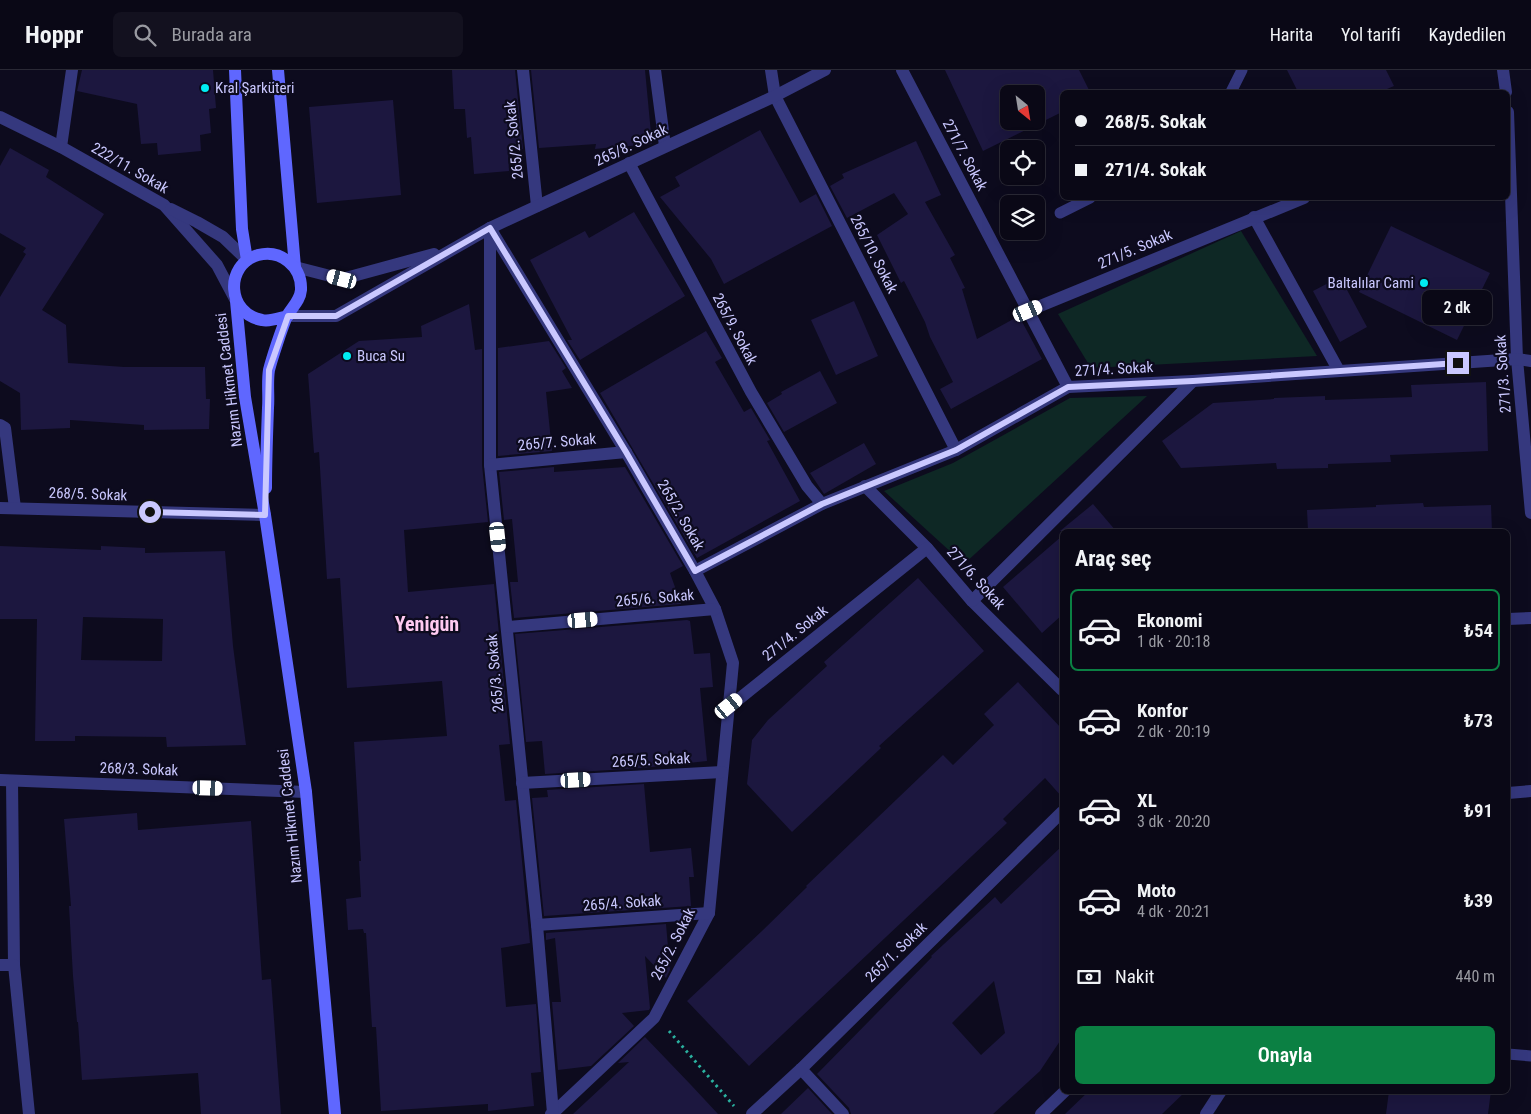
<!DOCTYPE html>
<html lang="tr">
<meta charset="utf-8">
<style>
:root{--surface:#0a0816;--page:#13111f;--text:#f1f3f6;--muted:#999aa1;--line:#2a2935;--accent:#0b8043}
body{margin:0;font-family:"Roboto Condensed",sans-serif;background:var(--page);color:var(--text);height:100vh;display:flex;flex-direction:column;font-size:19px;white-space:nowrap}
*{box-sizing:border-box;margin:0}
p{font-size:16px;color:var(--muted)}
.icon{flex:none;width:28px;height:28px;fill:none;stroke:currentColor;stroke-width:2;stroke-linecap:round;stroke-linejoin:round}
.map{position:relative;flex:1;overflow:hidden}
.details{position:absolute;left:1060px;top:459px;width:450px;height:565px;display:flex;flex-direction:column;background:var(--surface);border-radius:8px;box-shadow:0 5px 20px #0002,0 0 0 1px var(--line)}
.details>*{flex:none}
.top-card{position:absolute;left:1060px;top:20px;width:450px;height:110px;border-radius:8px;box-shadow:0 5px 20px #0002,0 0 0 1px var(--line);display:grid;align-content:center;height:110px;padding:0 15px;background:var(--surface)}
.needle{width:32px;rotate:150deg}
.buttons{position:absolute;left:1000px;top:15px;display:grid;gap:10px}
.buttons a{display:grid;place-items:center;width:45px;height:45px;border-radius:8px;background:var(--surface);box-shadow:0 5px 20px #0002,0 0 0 1px var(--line);font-size:25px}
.end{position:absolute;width:22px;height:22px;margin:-11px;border:6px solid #cac8ff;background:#111;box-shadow:0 0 0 2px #111}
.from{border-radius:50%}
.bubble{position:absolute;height:35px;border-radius:8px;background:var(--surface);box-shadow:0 5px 20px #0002,0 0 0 1px var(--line);font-size:16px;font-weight:600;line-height:35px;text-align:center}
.car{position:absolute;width:15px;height:30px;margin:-15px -8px;border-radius:6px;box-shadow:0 0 4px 1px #0007;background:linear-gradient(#fff 24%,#345 0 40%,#fff 0 76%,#345 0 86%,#fff 0)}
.top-card b{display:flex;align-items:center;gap:18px;height:48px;font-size:19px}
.top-card b+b{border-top:1px solid var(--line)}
.top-card i{width:12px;height:12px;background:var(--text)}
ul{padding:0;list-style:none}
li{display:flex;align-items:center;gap:15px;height:82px;margin:0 10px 8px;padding:0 5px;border:2px solid transparent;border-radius:8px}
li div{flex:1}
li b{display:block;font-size:19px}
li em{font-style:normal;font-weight:600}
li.current{border-color:var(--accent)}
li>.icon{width:45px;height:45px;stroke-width:1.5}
h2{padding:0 15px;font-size:22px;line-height:60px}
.pay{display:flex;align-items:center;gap:12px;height:55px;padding:0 15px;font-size:19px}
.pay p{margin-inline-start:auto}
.cta{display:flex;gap:10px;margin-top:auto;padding:10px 15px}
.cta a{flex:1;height:58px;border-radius:8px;background:var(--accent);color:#fff;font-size:20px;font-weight:600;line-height:58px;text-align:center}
header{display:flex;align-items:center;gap:30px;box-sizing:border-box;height:70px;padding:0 25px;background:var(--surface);border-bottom:1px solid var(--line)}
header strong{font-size:24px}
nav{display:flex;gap:28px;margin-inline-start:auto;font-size:18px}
.search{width:350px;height:45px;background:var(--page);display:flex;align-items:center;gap:12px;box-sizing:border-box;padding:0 18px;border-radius:8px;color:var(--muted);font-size:19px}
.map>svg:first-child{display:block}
</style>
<header>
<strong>Hoppr</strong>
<div class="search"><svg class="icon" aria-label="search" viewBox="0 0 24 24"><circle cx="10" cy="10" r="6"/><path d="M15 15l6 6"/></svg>Burada ara</div>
<nav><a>Harita</a><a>Yol tarifi</a><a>Kaydedilen</a></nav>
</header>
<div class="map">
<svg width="1531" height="1044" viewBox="0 0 1531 1044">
<rect width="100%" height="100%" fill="#0d0b1e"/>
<!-- green -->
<g fill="#0e2825">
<path d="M 1241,161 L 1317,286 L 1091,298 L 1058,244 Z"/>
<path d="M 1147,326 L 964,494 L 884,421 L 953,393 L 1070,328 Z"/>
</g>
<!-- building -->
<g fill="#1c173f" fill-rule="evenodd">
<path d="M 82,0 L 213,0 L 216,38 L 209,39 L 211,63 L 200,65 L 201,81 L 158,85 L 157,73 L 141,74 L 137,34 L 77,21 Z"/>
<path d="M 452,0 L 515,0 L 523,79 L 508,80 L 509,101 L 474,104 L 471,67 L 467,68 L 465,39 L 454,39 Z"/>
<path d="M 531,0 L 645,0 L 652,74 L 618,77 L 617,75 L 614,77 L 595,79 L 596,74 L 539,78 Z"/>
<path d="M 945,0 L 1079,0 L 1090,22 L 1062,22 L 1062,42 L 983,81 ZM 1009,24 L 1036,24 L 1036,51 L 1009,51 Z"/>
<path d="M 1287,0 L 1386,0 L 1394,16 L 1380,22 L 1298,22 Z"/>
<path d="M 393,30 L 401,125 L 317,133 L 309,37 Z"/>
<path d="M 760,60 L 800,133 L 816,124 L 832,156 L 724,214 L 711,189 L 660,127 L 680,116 L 675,107 Z"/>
<path d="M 916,71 L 941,125 L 925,132 L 955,185 L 950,188 L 965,218 L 962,219 L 977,269 L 1019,246 L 1042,289 L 951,339 L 940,319 L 953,312 L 930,267 L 925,252 L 904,211 L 901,213 L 877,165 L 908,144 L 894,123 L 847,148 L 830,116 L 844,108 L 842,104 Z"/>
<path d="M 10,78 L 49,100 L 46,107 L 104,144 L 42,240 L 66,255 L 68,293 L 124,297 L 205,297 L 206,329 L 210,329 L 209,359 L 144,360 L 144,355 L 70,350 L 70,358 L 21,360 L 20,323 L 0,311 L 0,227 L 26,184 L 23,182 L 26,178 L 0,163 L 0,96 Z"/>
<path d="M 634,142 L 685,226 L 580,290 L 567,270 L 572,270 L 530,190 L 585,161 L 589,168 Z"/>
<path d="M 1391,156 L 1490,203 L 1457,270 L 1359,222 Z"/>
<path d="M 1340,207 L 1367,257 L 1340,272 L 1313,221 Z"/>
<path d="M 854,231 L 878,286 L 836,305 L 811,250 Z"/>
<path d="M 469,234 L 475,280 L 482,279 L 482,395 L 488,452 L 404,460 L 408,522 L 494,514 L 510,674 L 499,675 L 505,731 L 516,730 L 530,873 L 501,878 L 506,937 L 536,934 L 541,1002 L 531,1003 L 534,1036 L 488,1041 L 488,1034 L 381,1041 L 376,957 L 372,957 L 366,863 L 364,863 L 363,859 L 348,860 L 346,829 L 361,827 L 359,791 L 361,791 L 354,672 L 447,666 L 442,611 L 347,618 L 340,508 L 327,509 L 319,382 L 314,383 L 308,304 L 359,271 L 422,267 L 421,256 Z"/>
<path d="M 706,261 L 722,288 L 715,292 L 744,342 L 751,338 L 770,370 L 767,371 L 800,431 L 697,488 L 600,323 Z"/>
<path d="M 549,271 L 566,298 L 562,301 L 572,318 L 546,322 L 552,381 L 498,386 L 498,278 Z"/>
<path d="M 820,301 L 837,333 L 784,362 L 767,333 L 782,324 L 781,322 Z"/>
<path d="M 1486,312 L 1488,381 L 1390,385 L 1391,392 L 1328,394 L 1328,398 L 1277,399 L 1276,393 L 1181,398 L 1162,371 L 1213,333 L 1274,329 L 1274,328 L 1325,326 L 1325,330 L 1412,327 L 1411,315 Z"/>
<path d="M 864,373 L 876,394 L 824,424 L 810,403 Z"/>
<path d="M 554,397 L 554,402 L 625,397 L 683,496 L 670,503 L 681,534 L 514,548 L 510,512 L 518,512 L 512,449 L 504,450 L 499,402 Z"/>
<path d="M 1423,433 L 1424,437 L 1491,435 L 1492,461 L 1308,461 L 1307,440 L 1376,437 L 1376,435 Z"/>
<path d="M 1093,434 L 1116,461 L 1060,461 Z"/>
<path d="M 1062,466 L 1062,545 L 1042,563 L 1003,517 Z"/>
<path d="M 0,476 L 101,480 L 101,476 L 145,478 L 145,483 L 225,481 L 233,576 L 246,675 L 167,677 L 166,667 L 75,666 L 75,671 L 35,671 L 37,549 L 0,549 ZM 83,547 L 163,549 L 162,591 L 81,590 Z"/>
<path d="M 918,508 L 984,581 L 879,676 L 881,678 L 792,762 L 747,714 L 752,670 L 768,650 L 827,596 L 824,592 Z"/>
<path d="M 687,550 L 690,551 L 694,584 L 710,583 L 713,617 L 700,618 L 707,691 L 642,698 L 545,704 L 542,671 L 526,672 L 515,564 Z"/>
<path d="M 1018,612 L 1062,659 L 1062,727 L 1045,708 L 1003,749 L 1007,753 L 749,996 L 687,931 L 762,861 L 807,817 L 806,816 L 943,685 L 953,695 L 994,655 L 984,644 Z"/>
<path d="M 644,714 L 650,782 L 691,778 L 694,807 L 689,807 L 691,836 L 544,846 L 532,728 L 548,727 L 547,720 Z"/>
<path d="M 137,743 L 138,760 L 251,751 L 262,910 L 271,909 L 281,1044 L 201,1044 L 198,1003 L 82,1010 L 78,952 L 77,952 L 73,906 L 69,836 L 71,836 L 64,749 Z"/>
<path d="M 1062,776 L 1062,968 L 1040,1001 L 993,1044 L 851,1044 L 849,1038 L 817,1004 L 932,887 L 931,886 L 995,827 L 1001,834 ZM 994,911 L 1005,963 L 981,985 L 952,953 Z"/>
<path d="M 666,854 L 670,900 L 666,908 L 645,886 L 650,938 L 649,940 L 622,943 L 634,956 L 591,996 L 558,1000 L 552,932 L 561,932 L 555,868 L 546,870 L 546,863 Z"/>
<path d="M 645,967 L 691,1015 L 718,1044 L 573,1044 L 629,992 L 618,993 Z"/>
<path d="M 808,1018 L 832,1044 L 781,1044 Z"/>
<path d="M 1089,1021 L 1186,1021 L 1162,1044 L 1065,1044 Z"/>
<path d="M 1389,1021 L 1491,1021 L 1488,1044 L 1386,1044 Z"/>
</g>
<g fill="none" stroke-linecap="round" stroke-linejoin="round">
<!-- path -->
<path stroke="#2ab19f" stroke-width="3" stroke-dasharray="2.5 4" stroke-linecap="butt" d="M 669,961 L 734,1036"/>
<!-- service -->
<g stroke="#35387e" stroke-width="11">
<path d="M 1231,22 L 1242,0"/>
<path d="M 1060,143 L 1090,128"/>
<path d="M 1508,984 L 1531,986"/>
</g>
<!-- minor -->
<g stroke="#35387e" stroke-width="12">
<path d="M 523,0 L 537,136"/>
<path d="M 655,0 L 665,76"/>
<path d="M 771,0 L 775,26 L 956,380"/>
<path d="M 902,0 L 1068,317"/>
<path d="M 1503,0 L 1506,22"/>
<path d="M 1508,42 L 1517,289 L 1531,443"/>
<path d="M 61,77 L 72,0"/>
<path d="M 629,93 L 751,322 L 807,416 L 822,434"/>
<path d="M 1254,147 L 1339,301"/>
<path d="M 490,158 L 626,382 L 695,501 L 715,539 L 733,593 L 709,843 L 654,948 L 553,1043"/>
<path d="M 490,158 L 490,395 L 537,855 L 553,1043 L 551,1044"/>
<path d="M 1028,241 L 1304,128"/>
<path d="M 0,355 L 5,358 L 15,438"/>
<path d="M 490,395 L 626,382"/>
<path d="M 865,416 L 927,478 L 972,531 L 1062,620"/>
<path d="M 0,438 L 265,445"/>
<path d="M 695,501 L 822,434 L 956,380 L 1068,317 L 1193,311 L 1517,289 L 1531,291"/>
<path d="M 972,531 L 1193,311"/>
<path d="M 1508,549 L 1531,548"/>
<path d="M 507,557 L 715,539"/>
<path d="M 729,637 L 927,478"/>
<path d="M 0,710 L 306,722"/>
<path d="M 12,711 L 14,895 L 29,1044"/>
<path d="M 522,713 L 722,702"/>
<path d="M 1508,723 L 1531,721"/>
<path d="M 537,855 L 709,843"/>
<path d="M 0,895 L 14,895"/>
<path d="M 801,999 L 843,1044"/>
<path d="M 752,1044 L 801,999 L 1062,742"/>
<path d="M 1041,1044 L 1065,1021"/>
<path d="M 1206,1044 L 1221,1021"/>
</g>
<!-- tertiary -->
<g stroke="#35387e" stroke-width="12">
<path d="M 0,47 L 61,77 L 164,135 L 217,195 L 235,229"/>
<path d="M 171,139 L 197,152 L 223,167 L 247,190"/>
<path d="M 295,197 L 342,209 L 434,184"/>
<path d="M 288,246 L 336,246 L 490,158 L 775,26 L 825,0"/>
</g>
<!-- secondary -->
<g stroke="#5f67ff" stroke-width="12">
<path d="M 235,0 L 242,159 L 247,190"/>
<path d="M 278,0 L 295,197"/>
<path d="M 236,231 L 245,327 L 265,445 L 306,722 L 335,1044"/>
<path d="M 266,418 C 266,391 267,365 268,338 C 269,326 267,312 269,300 C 272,288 282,258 287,246 C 292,237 300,231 301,220 C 302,196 280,179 258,185 C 224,195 227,244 262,250 C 270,252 279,248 288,246"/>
</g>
</g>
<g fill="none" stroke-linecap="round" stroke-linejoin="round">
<!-- route -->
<path stroke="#cac8ff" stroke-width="6" d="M 150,442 L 265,445 L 269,300 L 288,246 L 336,246 L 490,158 L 626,382 L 695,501 L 822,434 L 956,380 L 1068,317 L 1193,311 L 1458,293"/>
</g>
<!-- markers -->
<g fill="#00edf3" stroke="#0d0b1e" stroke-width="2">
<circle cx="205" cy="18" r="5"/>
<circle cx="1424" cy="213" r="5"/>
<circle cx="347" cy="286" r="5"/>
</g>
<g text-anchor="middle" stroke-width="4.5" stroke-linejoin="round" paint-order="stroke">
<!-- poi labels -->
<g font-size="15" fill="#cac8ff" stroke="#0d0b1e" text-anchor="start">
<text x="215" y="23">Kral Şarküteri</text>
<text x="1414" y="218" text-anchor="end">Baltalılar Cami</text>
<text x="357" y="291">Buca Su</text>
</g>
<!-- street labels -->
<g font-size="15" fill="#cac8ff" stroke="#0d0b1e">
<text transform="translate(514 70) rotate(-96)" y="5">265/2. Sokak</text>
<text transform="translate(631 75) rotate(-25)" y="5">265/8. Sokak</text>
<text transform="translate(965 85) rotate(62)" y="5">271/7. Sokak</text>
<text transform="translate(130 98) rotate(30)" y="5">222/11. Sokak</text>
<text transform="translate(1135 179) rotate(-23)" y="5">271/5. Sokak</text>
<text transform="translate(874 184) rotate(63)" y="5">265/10. Sokak</text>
<text transform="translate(735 259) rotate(62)" y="5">265/9. Sokak</text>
<text transform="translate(1114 299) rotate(-3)" y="5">271/4. Sokak</text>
<text transform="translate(1503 304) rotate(-94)" y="5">271/3. Sokak</text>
<text transform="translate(229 310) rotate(-97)" y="5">Nazım Hikmet Caddesi</text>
<text transform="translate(557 372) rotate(-5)" y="5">265/7. Sokak</text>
<text transform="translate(88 424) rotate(2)" y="5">268/5. Sokak</text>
<text transform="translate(681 445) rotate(60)" y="5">265/2. Sokak</text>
<text transform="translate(976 508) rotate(48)" y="5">271/6. Sokak</text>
<text transform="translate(655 528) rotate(-5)" y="5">265/6. Sokak</text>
<text transform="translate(795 563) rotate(-39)" y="5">271/4. Sokak</text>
<text transform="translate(495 603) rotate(-95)" y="5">265/3. Sokak</text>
<text transform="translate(651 690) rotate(-3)" y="5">265/5. Sokak</text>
<text transform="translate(139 699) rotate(2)" y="5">268/3. Sokak</text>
<text transform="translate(290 746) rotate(-96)" y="5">Nazım Hikmet Caddesi</text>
<text transform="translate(622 833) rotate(-4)" y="5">265/4. Sokak</text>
<text transform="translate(673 874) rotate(-63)" y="5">265/2. Sokak</text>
<text transform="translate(896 882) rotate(-44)" y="5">265/1. Sokak</text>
</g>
<!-- district labels -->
<g font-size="20" font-weight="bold" fill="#ffcaf0" stroke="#0d0b1e">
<text x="427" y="561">Yenigün</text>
</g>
</g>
</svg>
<div class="buttons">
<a><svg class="needle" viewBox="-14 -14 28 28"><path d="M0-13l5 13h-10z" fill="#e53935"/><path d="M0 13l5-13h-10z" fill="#999aa1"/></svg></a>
<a><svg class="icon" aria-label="locate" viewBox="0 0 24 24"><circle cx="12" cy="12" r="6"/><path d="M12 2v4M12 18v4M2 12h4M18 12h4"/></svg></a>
<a><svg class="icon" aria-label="layers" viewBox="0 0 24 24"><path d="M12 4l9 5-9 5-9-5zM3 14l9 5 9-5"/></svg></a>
</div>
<i class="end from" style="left:150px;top:442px"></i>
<i class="end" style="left:1458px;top:293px"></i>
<div class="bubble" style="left:1422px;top:220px;width:70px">2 dk</div>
<i class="car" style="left:342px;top:209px;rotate:285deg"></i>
<i class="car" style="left:1028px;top:241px;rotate:67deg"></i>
<i class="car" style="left:498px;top:467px;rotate:174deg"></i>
<i class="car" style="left:583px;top:550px;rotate:85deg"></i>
<i class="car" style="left:729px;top:636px;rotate:51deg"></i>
<i class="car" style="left:576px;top:710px;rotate:87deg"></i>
<i class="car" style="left:208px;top:718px;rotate:92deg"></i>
<div class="top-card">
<b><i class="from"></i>268/5. Sokak</b>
<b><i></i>271/4. Sokak</b>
</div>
<section class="details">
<h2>Araç seç</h2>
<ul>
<li class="current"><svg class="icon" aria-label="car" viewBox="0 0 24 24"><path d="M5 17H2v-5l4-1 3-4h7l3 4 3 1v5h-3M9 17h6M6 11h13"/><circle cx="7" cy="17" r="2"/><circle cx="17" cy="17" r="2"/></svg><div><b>Ekonomi</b><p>1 dk · 20:18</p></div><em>₺54</em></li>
<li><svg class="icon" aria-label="car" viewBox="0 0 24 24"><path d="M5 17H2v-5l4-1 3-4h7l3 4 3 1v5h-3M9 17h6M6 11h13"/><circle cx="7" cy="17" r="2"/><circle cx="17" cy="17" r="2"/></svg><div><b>Konfor</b><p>2 dk · 20:19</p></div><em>₺73</em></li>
<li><svg class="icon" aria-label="car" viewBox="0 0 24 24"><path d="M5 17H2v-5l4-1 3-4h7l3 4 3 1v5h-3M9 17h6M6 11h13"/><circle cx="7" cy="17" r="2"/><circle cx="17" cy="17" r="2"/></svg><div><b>XL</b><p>3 dk · 20:20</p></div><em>₺91</em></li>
<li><svg class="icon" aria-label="car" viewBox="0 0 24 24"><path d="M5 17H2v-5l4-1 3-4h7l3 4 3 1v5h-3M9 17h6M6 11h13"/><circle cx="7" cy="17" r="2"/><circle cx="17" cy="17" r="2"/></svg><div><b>Moto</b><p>4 dk · 20:21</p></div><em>₺39</em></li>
</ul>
<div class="pay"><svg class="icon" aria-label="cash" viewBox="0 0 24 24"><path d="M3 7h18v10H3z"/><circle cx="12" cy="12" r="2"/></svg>Nakit<p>440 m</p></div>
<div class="cta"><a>Onayla</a></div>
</section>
</div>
